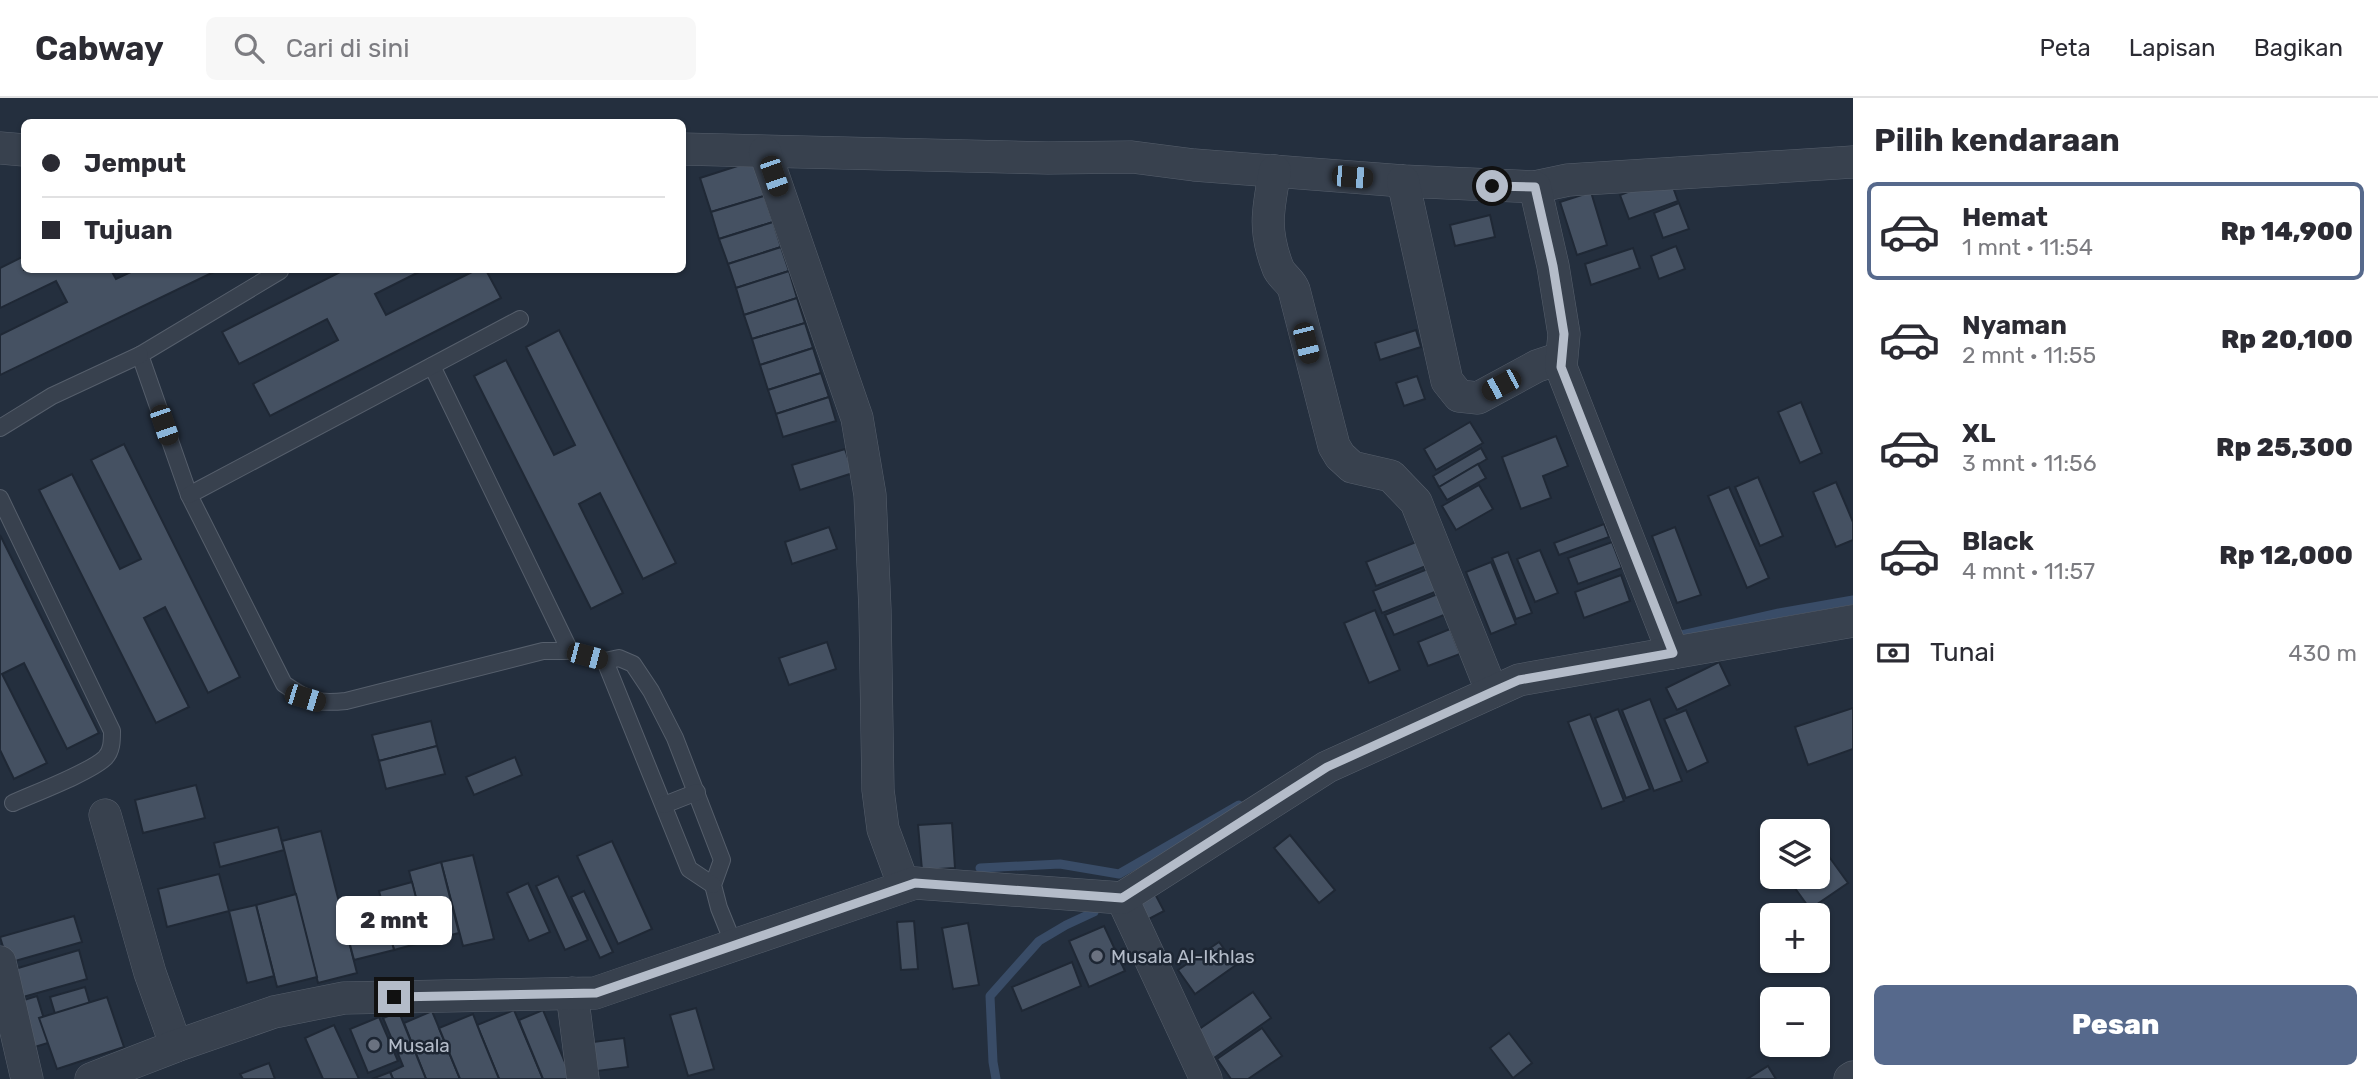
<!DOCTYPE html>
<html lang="id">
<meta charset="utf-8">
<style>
:root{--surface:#fff;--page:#f7f7f7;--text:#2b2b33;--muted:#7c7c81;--line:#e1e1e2;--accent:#56698c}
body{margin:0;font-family:Rubik,sans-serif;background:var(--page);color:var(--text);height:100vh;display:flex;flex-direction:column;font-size:26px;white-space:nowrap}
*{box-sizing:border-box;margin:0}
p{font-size:23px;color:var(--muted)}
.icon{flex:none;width:38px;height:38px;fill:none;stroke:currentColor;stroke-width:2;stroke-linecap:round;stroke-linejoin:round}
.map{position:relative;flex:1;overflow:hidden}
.details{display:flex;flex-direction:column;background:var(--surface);width:525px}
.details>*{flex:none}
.top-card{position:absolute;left:21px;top:21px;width:665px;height:154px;border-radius:10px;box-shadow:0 2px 5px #0004;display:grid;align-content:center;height:154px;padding:0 21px;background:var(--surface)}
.controls{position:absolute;left:1760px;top:721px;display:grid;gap:14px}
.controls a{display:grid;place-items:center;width:70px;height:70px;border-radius:10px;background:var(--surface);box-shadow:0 2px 5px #0004;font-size:35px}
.end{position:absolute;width:32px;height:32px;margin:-16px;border:9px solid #b4bcc9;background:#111;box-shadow:0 0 0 4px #111}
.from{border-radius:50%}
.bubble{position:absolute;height:49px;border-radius:10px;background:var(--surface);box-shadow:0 2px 5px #0004;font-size:23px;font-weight:800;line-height:49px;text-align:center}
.car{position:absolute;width:21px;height:42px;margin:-21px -10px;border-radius:9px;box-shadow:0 0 5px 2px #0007;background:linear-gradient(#222 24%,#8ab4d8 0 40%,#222 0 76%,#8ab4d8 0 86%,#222 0)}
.top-card b{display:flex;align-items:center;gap:24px;height:66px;font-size:26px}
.top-card b+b{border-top:2px solid var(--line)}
.top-card i{width:18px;height:18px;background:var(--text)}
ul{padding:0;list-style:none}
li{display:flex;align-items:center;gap:21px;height:98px;margin:0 14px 10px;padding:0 7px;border:4px solid transparent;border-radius:10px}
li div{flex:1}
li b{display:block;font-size:26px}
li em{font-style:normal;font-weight:800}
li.on{border-color:var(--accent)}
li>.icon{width:63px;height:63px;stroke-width:1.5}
h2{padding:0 21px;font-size:32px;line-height:84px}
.pay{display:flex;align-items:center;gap:18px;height:77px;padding:0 21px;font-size:26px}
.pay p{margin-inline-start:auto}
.primary-button{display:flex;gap:14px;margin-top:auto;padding:14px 21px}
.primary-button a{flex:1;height:80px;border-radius:10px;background:var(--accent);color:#fff;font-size:28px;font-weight:800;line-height:80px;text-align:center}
header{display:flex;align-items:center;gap:42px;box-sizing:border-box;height:98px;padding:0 35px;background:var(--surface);border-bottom:2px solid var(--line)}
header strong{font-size:33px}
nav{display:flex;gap:38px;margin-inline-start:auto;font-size:24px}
.search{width:490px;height:63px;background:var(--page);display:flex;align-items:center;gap:18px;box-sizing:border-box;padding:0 24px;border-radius:10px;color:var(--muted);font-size:26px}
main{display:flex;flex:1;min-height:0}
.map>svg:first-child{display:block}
</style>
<header>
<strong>Cabway</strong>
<div class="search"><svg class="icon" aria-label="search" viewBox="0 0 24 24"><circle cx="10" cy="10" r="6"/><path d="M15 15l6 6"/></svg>Cari di sini</div>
<nav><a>Peta</a><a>Lapisan</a><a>Bagikan</a></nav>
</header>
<main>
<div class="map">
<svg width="1853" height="981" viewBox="0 0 1853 981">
<rect width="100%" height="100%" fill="#242f3e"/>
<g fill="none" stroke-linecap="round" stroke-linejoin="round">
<!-- stream -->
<g stroke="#394c67" stroke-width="9">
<path d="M 1673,539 L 1779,515 L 1853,502"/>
<path d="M 980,770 L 1060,766 L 1119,776 L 1239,707"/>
<path d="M 996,981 L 993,964 L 990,898 L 1039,843 L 1066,827 L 1094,814 L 1098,804"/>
</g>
</g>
<!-- building -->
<g fill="#455162" stroke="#1f2835" stroke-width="2">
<path d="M 753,63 L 764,98 L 711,114 L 700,80 Z"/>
<path d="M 1669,78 L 1678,103 L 1629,121 L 1620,97 Z"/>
<path d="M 1591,94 L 1607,147 L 1577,157 L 1560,104 Z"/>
<path d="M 764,98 L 773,124 L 719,141 L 711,114 Z"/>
<path d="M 1679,105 L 1689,131 L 1663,140 L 1654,115 Z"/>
<path d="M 1490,117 L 1495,139 L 1455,148 L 1450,127 Z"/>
<path d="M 773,124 L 781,149 L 728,166 L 719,141 Z"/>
<path d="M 1676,148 L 1685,171 L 1659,181 L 1651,158 Z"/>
<path d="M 781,149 L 789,173 L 736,190 L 728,166 Z"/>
<path d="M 1633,150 L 1640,170 L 1591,187 L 1585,166 Z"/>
<path d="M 24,158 L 24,172 L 111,172 L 116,181 L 135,172 L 218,172 L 0,277 L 0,237 L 67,204 L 56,183 L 0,210 L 0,170 Z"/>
<path d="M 344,172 L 423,172 L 375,196 L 386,217 L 476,172 L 486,172 L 501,200 L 270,318 L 253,286 L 338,242 L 327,221 L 239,266 L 222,234 Z"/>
<path d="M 789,173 L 797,200 L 744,217 L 736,190 Z"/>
<path d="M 797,200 L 805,225 L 752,241 L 744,217 Z"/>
<path d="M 805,225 L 813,250 L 760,267 L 752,241 Z"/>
<path d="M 559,232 L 676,465 L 643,481 L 600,395 L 579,406 L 623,495 L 591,511 L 474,278 L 506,262 L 554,357 L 575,347 L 526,249 Z"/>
<path d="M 1416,232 L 1421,249 L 1380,262 L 1375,245 Z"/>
<path d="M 813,250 L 821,275 L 768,292 L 760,267 Z"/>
<path d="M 821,275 L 829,299 L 776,316 L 768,292 Z"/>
<path d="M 1417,278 L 1425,301 L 1404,308 L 1396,285 Z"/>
<path d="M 829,299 L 836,323 L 783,339 L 776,316 Z"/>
<path d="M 1801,304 L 1822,355 L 1800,365 L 1778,314 Z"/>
<path d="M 1470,324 L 1483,345 L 1436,372 L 1424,351 Z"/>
<path d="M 1556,338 L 1568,368 L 1543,378 L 1551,400 L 1521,411 L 1502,359 Z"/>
<path d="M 124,346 L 240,579 L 208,595 L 165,509 L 144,520 L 189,609 L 156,625 L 39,392 L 72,376 L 120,471 L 141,461 L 91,362 Z"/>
<path d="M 1481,350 L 1487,361 L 1439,389 L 1433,378 Z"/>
<path d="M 845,351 L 853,375 L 800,392 L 792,367 Z"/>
<path d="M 1478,366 L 1486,380 L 1447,402 L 1439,389 Z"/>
<path d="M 1758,379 L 1783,438 L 1760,448 L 1735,389 Z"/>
<path d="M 1836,384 L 1853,424 L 1853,442 L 1836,449 L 1813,394 Z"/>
<path d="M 1479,387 L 1493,411 L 1456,432 L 1442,408 Z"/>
<path d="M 1729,389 L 1769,480 L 1747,490 L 1708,398 Z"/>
<path d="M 1604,426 L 1609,439 L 1559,457 L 1554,445 Z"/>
<path d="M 829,429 L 837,451 L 792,466 L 785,444 Z"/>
<path d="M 1675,429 L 1701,497 L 1677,505 L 1652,438 Z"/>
<path d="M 0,437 L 99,635 L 67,651 L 24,565 L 2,576 L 47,665 L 14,681 L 0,652 Z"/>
<path d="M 1416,444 L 1426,468 L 1376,488 L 1366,464 Z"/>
<path d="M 1612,444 L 1622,470 L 1578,486 L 1568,460 Z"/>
<path d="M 1540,452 L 1558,495 L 1535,504 L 1517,461 Z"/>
<path d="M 1508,454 L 1532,515 L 1516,521 L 1492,460 Z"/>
<path d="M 1491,464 L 1516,526 L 1491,536 L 1466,474 Z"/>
<path d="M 1430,470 L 1440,492 L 1382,515 L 1373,493 Z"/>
<path d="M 1621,477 L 1630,503 L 1584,520 L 1575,494 Z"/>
<path d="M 1440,495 L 1449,515 L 1394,537 L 1385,517 Z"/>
<path d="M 1375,512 L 1400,572 L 1369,585 L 1344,525 Z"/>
<path d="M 1450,531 L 1460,556 L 1428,568 L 1418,544 Z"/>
<path d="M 827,544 L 836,571 L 789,587 L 779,560 Z"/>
<path d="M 1719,564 L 1730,587 L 1677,612 L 1666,590 Z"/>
<path d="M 1650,601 L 1682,683 L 1654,693 L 1622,612 Z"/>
<path d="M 1853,610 L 1853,651 L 1808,667 L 1795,629 Z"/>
<path d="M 1618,611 L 1650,691 L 1626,700 L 1595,620 Z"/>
<path d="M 1686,612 L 1708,664 L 1687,674 L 1664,621 Z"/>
<path d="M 1590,616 L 1624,703 L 1602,711 L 1568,624 Z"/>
<path d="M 431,623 L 437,648 L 379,663 L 372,637 Z"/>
<path d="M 437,648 L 445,676 L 386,691 L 379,663 Z"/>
<path d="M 515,659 L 522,677 L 474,697 L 466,679 Z"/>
<path d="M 196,687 L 205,720 L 143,735 L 135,702 Z"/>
<path d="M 952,725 L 955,770 L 922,772 L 918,727 Z"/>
<path d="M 278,729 L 284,752 L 220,769 L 214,745 Z"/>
<path d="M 321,733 L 357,875 L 318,885 L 282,743 Z"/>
<path d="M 1290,737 L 1335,792 L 1319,805 L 1274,750 Z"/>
<path d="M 612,743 L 652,831 L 618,846 L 577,758 Z"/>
<path d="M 473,757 L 494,841 L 463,848 L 441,764 Z"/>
<path d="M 1830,760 L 1848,785 L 1810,811 L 1792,786 L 1802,779 L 1818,779 L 1818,768 Z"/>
<path d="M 441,764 L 459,835 L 427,843 L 409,773 Z"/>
<path d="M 219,776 L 229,813 L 167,829 L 158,791 Z"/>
<path d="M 558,778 L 588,842 L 565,852 L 536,788 Z"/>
<path d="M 412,784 L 427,843 L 394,852 L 379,793 Z"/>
<path d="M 528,785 L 550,834 L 529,843 L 507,795 Z"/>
<path d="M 1153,792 L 1164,813 L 1145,823 L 1134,802 Z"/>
<path d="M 584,793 L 613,854 L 600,860 L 571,799 Z"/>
<path d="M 296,796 L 317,879 L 277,889 L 256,807 Z"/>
<path d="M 380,800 L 394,852 L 354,862 L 340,809 Z"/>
<path d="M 256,807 L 274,878 L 247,885 L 229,813 Z"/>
<path d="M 74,818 L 82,844 L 8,865 L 0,839 Z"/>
<path d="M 914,823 L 918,871 L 901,872 L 897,824 Z"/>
<path d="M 968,825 L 979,887 L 953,891 L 942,830 Z"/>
<path d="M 1104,828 L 1125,873 L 1089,889 L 1069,843 Z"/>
<path d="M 1219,844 L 1236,867 L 1195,896 L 1178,872 Z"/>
<path d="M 79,852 L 87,881 L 16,901 L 8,873 Z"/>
<path d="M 1072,864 L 1081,888 L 1022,913 L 1012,889 Z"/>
<path d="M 85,889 L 100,940 L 65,949 L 50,899 Z"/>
<path d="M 1253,894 L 1271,920 L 1214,960 L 1195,934 Z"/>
<path d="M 37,898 L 51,944 L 25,952 L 11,906 Z"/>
<path d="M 107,899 L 124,949 L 57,971 L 39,920 Z"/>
<path d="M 696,910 L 714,971 L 688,978 L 670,917 Z"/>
<path d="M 514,912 L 543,981 L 499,981 L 477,927 Z"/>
<path d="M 543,912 L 572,981 L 543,981 L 522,930 L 519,922 Z"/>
<path d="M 432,913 L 460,981 L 426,981 L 404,925 Z"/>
<path d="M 399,914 L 426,981 L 393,981 L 390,974 L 403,968 L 383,920 Z"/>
<path d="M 473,916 L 481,937 L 499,981 L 460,981 L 439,930 Z"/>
<path d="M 379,919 L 398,963 L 368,975 L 350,931 Z"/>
<path d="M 334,927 L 359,981 L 323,981 L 305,940 Z"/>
<path d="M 1262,930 L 1282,958 L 1248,981 L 1231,981 L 1217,961 Z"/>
<path d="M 1509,935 L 1532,965 L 1513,980 L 1490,950 Z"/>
<path d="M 624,940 L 628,969 L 597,973 L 593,944 Z"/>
<path d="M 269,965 L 275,981 L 243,981 L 240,976 Z"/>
<path d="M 1768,968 L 1776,981 L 1747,981 Z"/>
<path d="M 390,974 L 393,981 L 372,981 Z"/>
</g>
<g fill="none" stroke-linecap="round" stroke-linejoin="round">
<!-- service casing -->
<g stroke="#565f6c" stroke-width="18">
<g id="service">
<path d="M 280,173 L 140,257 L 189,397 L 284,586 C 309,603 315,606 346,603 L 543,553 L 570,553 L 605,563 L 619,560 L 633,566 L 651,593 L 675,640 L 722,762 L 713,787 L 719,810 L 734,847"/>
<path d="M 432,268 L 570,553"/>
<path d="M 0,330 L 52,298 L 140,257"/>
<path d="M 189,397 L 520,221"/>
<path d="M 0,400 L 112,633 C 112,643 112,653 105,660 C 89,675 35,695 13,705"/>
<path d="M 605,563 L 689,771 L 713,787"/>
<path d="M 664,707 L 697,694"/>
</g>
</g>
<!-- minor casing -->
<g stroke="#565f6c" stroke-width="33">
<g id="minor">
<path d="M 0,50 L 24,52"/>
<path d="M 682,51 L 1048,60 L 1132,59 L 1194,67 L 1403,83 L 1535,89 L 1568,82 L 1853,64"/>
<path d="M 765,54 L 857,320 L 870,397 L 875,512 L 878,692 L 883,731 L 904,788"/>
<path d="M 1275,73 C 1268,111 1263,132 1278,170 C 1282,179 1291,183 1294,192 L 1334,348 L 1340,358 L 1352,369 L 1391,378 L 1416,404 L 1492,594"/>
<path d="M 1403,83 L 1447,283 L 1459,298 L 1478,300 L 1537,268 L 1561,260"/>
<path d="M 1535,89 L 1553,168 L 1564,236 L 1561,269 L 1673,555"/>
<path d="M 105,717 L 150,875 L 176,948"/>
<path d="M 1122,800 L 1206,981"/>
<path d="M 0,864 L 27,981"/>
<path d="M 572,895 L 583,981"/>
<path d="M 91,981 L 176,948 L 274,914 L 344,900 L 595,895 L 915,785 L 1122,800 L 1327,669 L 1519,582 L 1853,523"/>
<path d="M 1850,981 L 1853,979"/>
</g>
</g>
<!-- service -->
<use href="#service" stroke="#38414e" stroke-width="16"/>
<!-- minor -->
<use href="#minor" stroke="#38414e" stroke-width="32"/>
</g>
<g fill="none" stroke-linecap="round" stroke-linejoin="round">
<!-- route -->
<path stroke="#b4bcc9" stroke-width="9" d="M 394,899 L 596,895 L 915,785 L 1122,800 L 1327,669 L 1492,594 L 1519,582 L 1673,555 L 1561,269 L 1564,236 L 1553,168 L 1535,89 L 1492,88"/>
</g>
<!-- markers -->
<g fill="#6b7280" stroke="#1d2633" stroke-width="2.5">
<circle cx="1097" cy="858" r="7"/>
<circle cx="374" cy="947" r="7"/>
</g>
<g text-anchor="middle" stroke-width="5" stroke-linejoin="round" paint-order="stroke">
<!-- poi labels -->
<g font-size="19" fill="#b4bcc9" stroke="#1d2633" text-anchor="start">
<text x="1111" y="865">Musala Al-Ikhlas</text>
<text x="388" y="954">Musala</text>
</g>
</g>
</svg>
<div class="controls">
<a><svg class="icon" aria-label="layers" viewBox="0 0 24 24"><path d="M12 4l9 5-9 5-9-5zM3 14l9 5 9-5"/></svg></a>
<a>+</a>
<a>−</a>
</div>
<i class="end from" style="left:1492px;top:88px"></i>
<i class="end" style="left:394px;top:899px"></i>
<div class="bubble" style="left:336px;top:798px;width:116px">2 mnt</div>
<i class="car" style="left:774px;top:78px;rotate:161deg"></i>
<i class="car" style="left:1352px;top:79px;rotate:95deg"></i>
<i class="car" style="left:1306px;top:245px;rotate:166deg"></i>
<i class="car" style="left:1501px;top:287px;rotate:242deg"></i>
<i class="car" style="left:164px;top:327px;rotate:161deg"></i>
<i class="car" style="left:587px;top:558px;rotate:105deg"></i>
<i class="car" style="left:305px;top:600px;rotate:107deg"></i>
<div class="top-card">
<b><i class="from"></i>Jemput</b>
<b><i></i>Tujuan</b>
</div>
</div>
<section class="details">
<h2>Pilih kendaraan</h2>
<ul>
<li class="on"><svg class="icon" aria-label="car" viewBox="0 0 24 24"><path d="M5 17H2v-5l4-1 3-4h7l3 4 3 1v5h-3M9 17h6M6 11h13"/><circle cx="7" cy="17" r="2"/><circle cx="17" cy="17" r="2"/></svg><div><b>Hemat</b><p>1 mnt · 11:54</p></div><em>Rp 14,900</em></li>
<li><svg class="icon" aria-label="car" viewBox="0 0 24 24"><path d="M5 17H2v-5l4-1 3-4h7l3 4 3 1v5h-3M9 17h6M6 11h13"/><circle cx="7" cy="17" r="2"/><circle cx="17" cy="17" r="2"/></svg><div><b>Nyaman</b><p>2 mnt · 11:55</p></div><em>Rp 20,100</em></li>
<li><svg class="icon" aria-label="car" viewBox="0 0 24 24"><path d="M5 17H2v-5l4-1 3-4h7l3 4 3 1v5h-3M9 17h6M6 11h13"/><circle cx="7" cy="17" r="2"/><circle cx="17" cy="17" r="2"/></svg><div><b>XL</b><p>3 mnt · 11:56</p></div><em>Rp 25,300</em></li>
<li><svg class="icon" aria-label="car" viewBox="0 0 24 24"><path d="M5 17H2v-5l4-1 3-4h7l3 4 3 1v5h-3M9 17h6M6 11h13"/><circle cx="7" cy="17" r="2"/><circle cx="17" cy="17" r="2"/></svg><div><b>Black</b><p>4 mnt · 11:57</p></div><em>Rp 12,000</em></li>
</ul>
<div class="pay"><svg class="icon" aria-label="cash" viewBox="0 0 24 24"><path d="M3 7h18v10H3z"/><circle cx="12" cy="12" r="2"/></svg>Tunai<p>430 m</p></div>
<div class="primary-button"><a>Pesan</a></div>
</section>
</main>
